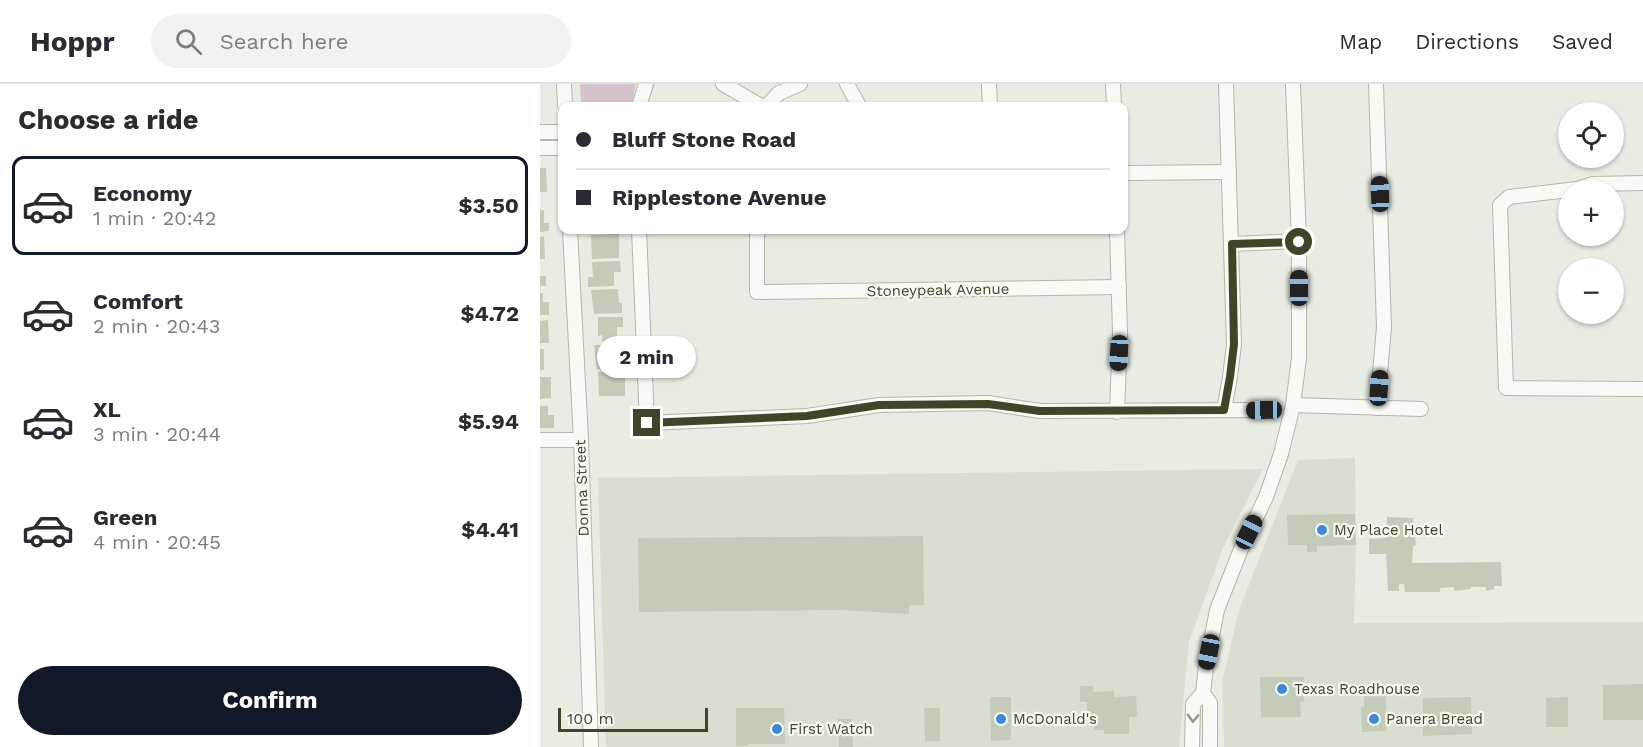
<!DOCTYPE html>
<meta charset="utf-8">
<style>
:root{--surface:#fff;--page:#f2f2f3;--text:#2b2b33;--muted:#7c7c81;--line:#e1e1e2;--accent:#111827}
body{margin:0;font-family:"Work Sans",sans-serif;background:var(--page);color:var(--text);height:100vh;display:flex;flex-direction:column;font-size:22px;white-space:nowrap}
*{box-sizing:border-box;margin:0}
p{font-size:20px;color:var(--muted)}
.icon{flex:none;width:33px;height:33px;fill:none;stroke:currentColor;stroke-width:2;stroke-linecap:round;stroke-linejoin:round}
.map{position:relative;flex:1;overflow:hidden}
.side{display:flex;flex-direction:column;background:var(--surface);width:540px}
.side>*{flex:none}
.hud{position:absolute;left:18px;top:18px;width:570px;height:132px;border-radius:12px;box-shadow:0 2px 4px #0004;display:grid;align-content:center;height:132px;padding:0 18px;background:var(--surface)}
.tools{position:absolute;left:1018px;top:18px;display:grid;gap:12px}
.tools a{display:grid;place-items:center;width:66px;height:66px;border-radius:50%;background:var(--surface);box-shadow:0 2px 4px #0004;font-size:30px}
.scale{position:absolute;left:18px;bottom:15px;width:150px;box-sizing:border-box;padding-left:6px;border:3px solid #3d4728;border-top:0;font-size:16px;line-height:21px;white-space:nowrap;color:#3d4728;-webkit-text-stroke:4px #f7f9f3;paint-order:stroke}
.end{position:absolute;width:27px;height:27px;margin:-14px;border:8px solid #3d4728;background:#fff;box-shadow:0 0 0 3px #fff}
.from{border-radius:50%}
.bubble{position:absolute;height:42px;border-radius:21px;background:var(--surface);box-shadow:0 2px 4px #0004;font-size:20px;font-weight:700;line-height:42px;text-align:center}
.car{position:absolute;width:18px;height:36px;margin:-18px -9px;border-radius:8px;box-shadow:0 0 4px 2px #0007;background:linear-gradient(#222 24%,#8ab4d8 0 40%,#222 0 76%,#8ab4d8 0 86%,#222 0)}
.hud b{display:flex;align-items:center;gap:21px;height:57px;font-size:22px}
.hud b+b{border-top:2px solid var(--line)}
.hud i{width:15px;height:15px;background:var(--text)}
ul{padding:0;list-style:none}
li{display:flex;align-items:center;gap:18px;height:99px;margin:0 12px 9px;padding:0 6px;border:3px solid transparent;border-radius:12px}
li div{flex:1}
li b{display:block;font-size:22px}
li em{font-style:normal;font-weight:700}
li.selected{border-color:var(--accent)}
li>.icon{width:54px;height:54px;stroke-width:1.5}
h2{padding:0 18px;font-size:27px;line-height:72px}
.cta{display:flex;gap:12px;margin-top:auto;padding:12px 18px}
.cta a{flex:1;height:69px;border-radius:36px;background:var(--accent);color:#fff;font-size:24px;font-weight:700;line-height:69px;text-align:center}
header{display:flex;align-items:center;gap:36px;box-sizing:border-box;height:84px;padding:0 30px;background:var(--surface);border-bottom:2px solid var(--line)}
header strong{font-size:28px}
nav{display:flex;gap:33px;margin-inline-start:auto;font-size:21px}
.search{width:420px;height:54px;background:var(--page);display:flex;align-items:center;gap:15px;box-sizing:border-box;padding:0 21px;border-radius:33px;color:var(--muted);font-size:22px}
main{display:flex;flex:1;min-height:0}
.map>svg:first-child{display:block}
</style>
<header>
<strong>Hoppr</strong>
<div class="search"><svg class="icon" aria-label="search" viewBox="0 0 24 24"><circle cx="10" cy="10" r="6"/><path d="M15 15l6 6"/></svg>Search here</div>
<nav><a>Map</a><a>Directions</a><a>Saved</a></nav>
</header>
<main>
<section class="side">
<h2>Choose a ride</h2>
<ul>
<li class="selected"><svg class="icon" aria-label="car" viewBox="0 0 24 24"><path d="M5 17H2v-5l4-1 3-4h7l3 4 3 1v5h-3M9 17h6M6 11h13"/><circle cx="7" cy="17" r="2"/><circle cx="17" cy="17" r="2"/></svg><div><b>Economy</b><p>1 min · 20:42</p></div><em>$3.50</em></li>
<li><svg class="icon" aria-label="car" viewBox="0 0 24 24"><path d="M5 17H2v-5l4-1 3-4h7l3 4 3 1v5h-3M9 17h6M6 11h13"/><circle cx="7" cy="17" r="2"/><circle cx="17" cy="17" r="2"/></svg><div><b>Comfort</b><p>2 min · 20:43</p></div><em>$4.72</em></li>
<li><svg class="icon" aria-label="car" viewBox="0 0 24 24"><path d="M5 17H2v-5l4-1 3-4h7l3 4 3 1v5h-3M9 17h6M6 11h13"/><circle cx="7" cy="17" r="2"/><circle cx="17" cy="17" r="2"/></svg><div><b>XL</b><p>3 min · 20:44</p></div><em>$5.94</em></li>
<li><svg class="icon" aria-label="car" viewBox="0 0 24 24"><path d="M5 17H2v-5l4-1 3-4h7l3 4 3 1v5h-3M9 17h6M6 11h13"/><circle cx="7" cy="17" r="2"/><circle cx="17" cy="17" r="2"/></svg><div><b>Green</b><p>4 min · 20:45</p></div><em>$4.41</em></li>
</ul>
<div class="cta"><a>Confirm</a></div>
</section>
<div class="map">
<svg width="1103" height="663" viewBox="0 0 1103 663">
<rect width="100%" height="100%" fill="#e9ece3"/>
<!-- built -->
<g fill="#daded0">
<path d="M 815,374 L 816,461 L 814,539 L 1103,538 L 1103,663 L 684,663 L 682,598 L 699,526 L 758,376 Z"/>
<path d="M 723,385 L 682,466 L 649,558 L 639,663 L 66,663 L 58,394 Z"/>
</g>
<!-- green -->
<path fill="#d7c3ce" d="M 40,0 L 96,0 L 91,22 L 41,22 Z"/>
<!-- building -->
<g fill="#c5cbb9">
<path d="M 0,84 L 6,84 L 7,108 L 0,108 Z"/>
<path d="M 0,126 L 4,126 L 4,139 L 9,139 L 9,147 L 0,148 Z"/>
<path d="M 79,150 L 79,174 L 52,175 L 51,151 Z"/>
<path d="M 4,152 L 5,175 L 0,175 L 0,153 Z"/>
<path d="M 80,177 L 81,188 L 74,188 L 74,202 L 48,203 L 48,193 L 53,193 L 52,178 Z"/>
<rect x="0" y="192" width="6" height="10"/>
<path d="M 78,205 L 79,219 L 82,219 L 82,229 L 54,230 L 51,206 Z"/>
<path d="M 0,209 L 3,209 L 3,218 L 9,218 L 9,231 L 0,231 Z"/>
<path d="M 58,233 L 83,233 L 83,243 L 77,243 L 77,257 L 62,257 L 62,251 L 58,252 Z"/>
<path d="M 8,236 L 9,259 L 0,259 L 0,237 Z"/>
<path d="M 54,261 L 77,261 L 77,269 L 84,269 L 85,284 L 57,285 Z"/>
<rect x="0" y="265" width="4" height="21"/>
<path d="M 58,288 L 85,288 L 85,312 L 59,312 Z"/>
<path d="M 0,293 L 11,293 L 11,314 L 0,315 Z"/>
<path d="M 0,322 L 8,322 L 8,331 L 14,331 L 14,344 L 0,344 Z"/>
<path d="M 815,430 L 816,461 L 777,462 L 777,468 L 767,468 L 767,461 L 748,461 L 747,431 Z"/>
<path d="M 847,433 L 873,434 L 876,461 L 873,463 L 872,479 L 961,478 L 962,502 L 954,502 L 954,505 L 946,507 L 946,503 L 930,503 L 931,505 L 914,507 L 914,503 L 900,504 L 900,508 L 865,508 L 864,500 L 859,500 L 859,507 L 848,507 L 846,470 L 829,470 L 829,455 L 846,454 Z"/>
<path d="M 383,452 L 384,521 L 369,521 L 369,530 L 300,526 L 99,528 L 98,454 Z"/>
<path d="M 720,593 L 764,593 L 764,617 L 760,618 L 761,633 L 721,633 Z"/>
<path d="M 1103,600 L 1103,636 L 1063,636 L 1063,601 Z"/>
<path d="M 540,602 L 553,602 L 553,608 L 574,607 L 574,613 L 596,612 L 597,633 L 589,633 L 589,650 L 564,650 L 564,646 L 554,646 L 554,638 L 548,638 L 547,618 L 540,618 Z"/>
<path d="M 846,608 L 846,647 L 822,648 L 821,623 L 824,623 L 824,609 Z"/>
<path d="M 450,613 L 471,613 L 471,656 L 451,657 Z"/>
<path d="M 931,613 L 932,650 L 883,652 L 883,614 Z"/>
<path d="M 1028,613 L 1028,643 L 1006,643 L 1006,614 Z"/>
<path d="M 196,624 L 244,624 L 245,660 L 208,660 L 208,662 L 196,662 Z"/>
<path d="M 384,624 L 400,624 L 400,657 L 385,657 Z"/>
<path d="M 298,635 L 312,635 L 313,663 L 299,663 Z"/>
</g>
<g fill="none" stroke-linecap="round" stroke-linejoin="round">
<!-- minor casing -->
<g stroke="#b2b7a7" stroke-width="16">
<g id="minor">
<path d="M 24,0 L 25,22"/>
<path d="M 183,0 L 221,22"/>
<path d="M 307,0 L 319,22"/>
<path d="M 449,0 L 450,22"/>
<path d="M 573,0 L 574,22"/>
<path d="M 836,0 L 844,243 L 837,324"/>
<path d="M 99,22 L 106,0"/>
<path d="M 227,22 L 239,9 L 260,0"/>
<path d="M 0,48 L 22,48"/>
<path d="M 0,64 L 22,64"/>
<path d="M 584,89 L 689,88"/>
<path d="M 1103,99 L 1053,100 L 1037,105 L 969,113 L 960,121 L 966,304 L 1103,305"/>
<path d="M 30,146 L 41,356 L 51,663"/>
<path d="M 99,146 L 107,339 L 267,332 L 339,321 L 448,319 L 500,327 L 724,326"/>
<path d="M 217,146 L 217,208 L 579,203"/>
<path d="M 692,160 L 759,157"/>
<path d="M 753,321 L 881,325"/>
<path d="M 684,326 L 690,293 L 694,260 L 686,0"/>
<path d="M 577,328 L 580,249 L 577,146"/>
<path d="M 0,356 L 41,356"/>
<path d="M 663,609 L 670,619 L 670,663"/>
<path d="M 652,663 L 653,620 L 663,609 L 666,582 L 677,526 L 701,465 L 726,413 L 741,370 L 753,321 L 759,274 L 759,157 L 753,0"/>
</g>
</g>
<!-- minor -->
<use href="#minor" stroke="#f9faf6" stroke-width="14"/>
</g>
<!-- one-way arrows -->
<defs><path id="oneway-chevron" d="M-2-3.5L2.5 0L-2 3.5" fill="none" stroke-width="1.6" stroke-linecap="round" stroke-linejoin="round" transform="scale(1.5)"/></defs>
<use stroke="#929885" href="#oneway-chevron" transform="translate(653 634) rotate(92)"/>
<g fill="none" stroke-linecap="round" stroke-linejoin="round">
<!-- route -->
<path stroke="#3d4728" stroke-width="8" d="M 107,339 L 267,332 L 339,321 L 448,320 L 500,327 L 684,326 L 690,293 L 694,260 L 692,160 L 759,158"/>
</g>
<!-- markers -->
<g fill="#3c88dd" stroke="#f7f9f3" stroke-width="2">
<circle cx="782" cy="446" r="6"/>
<circle cx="742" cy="605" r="6"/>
<circle cx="461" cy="635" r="6"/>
<circle cx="834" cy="635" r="6"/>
<circle cx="237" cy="645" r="6"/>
</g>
<g text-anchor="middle" stroke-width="4.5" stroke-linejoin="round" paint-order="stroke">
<!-- street labels -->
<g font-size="15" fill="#3d4728" stroke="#f7f9f3">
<text transform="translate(398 206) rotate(-1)" y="5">Stoneypeak Avenue</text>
<text transform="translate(42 404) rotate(-92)" y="5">Donna Street</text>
</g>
<!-- poi labels -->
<g font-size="15" fill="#3d4728" stroke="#f7f9f3" text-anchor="start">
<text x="794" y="451">My Place Hotel</text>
<text x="754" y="610">Texas Roadhouse</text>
<text x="473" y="640">McDonald's</text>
<text x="846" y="640">Panera Bread</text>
<text x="249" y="650">First Watch</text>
</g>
</g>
</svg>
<div class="tools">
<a><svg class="icon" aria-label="locate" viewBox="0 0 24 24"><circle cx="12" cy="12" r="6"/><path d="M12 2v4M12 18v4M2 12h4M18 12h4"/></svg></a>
<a>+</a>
<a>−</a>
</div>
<div class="scale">100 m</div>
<i class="end from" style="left:759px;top:158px"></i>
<i class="end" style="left:107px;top:339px"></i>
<div class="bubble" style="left:57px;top:252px;width:99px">2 min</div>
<i class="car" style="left:840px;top:110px;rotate:358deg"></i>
<i class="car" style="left:759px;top:204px;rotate:0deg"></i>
<i class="car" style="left:579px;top:269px;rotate:183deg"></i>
<i class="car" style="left:839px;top:304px;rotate:4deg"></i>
<i class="car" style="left:724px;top:326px;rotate:269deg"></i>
<i class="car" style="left:709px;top:448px;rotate:26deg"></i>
<i class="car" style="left:669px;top:568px;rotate:191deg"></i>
<div class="hud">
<b><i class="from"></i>Bluff Stone Road</b>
<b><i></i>Ripplestone Avenue</b>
</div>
</div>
</main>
